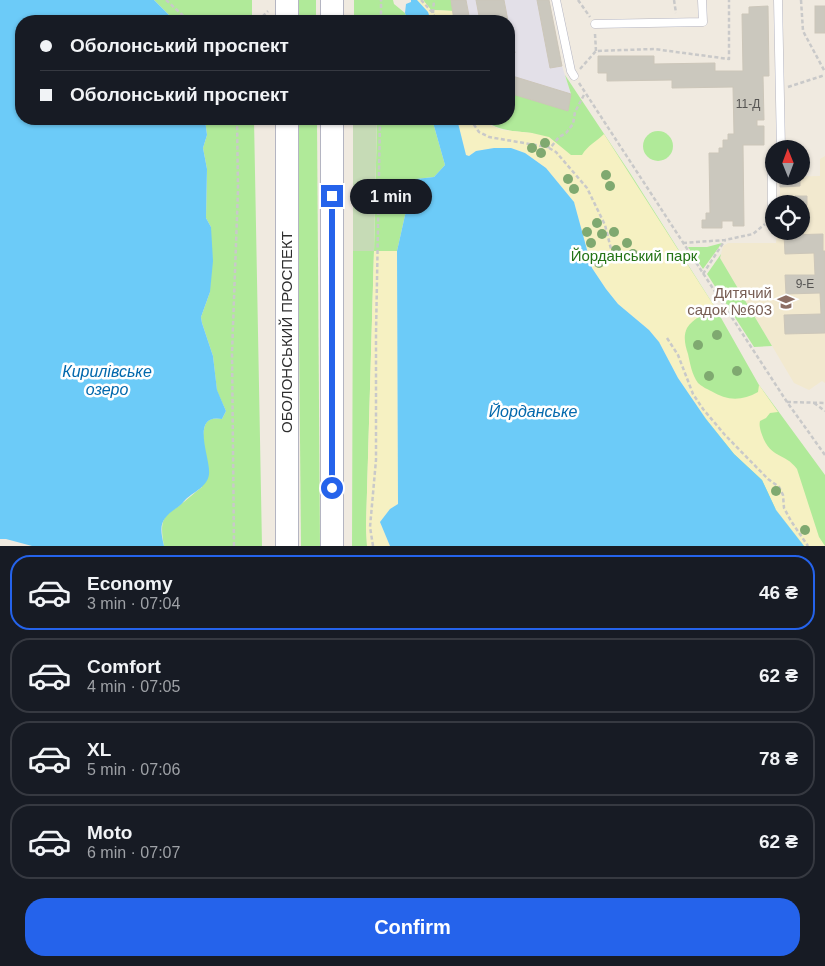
<!DOCTYPE html>
<meta charset="utf-8">
<style>
:root{--surface:#171b24;--page:#20242c;--text:#f1f3f6;--muted:#9ea1a6;--line:#363941;--accent:#2563eb}
body{margin:0;font-family:Helvetica,sans-serif;background:var(--page);color:var(--text);height:100vh;display:flex;flex-direction:column;font-size:19px;white-space:nowrap}
*{box-sizing:border-box;margin:0}
p{font-size:16px;color:var(--muted)}
.icon{flex:none;width:28px;height:28px;fill:none;stroke:currentColor;stroke-width:2;stroke-linecap:round;stroke-linejoin:round}
.map{position:relative;height:546px;overflow:hidden}
.panel{display:flex;flex-direction:column;background:var(--surface);flex:1}
.panel>*{flex:none}
.hud{position:absolute;left:15px;top:15px;width:500px;height:110px;border-radius:20px;box-shadow:0 1px 4px #0004;display:grid;align-content:center;height:110px;padding:0 25px;background:var(--surface)}
.needle{width:32px;rotate:359deg}
.fabs{position:absolute;left:765px;top:140px;display:grid;gap:10px}
.fabs a{display:grid;place-items:center;width:45px;height:45px;border-radius:50%;background:var(--surface);box-shadow:0 1px 4px #0004;font-size:25px}
.end{position:absolute;width:22px;height:22px;margin:-11px;border:6px solid #2563eb;background:#fff;box-shadow:0 0 0 2px #fff}
.from{border-radius:50%}
.bubble{position:absolute;height:35px;border-radius:18px;background:var(--surface);box-shadow:0 1px 4px #0004;font-size:16px;font-weight:800;line-height:35px;text-align:center}
.hud b{display:flex;align-items:center;gap:18px;height:48px;font-size:19px}
.hud b+b{border-top:1px solid var(--line)}
.hud i{width:12px;height:12px;background:var(--text)}
ul{padding:9px 0 0;list-style:none}
li{display:flex;align-items:center;gap:15px;height:75px;margin:0 10px 8px;padding:0 15px;border:2px solid var(--line);border-radius:20px}
li div{flex:1}
li b{display:block;font-size:19px}
li em{font-style:normal;font-weight:800}
li.selected{border-color:var(--accent)}
li>.icon{width:45px;height:45px;stroke-width:1.5}
.button{display:flex;gap:10px;margin-top:auto;padding:10px 25px}
.button a{flex:1;height:58px;border-radius:20px;background:var(--accent);color:#fff;font-size:20px;font-weight:800;line-height:58px;text-align:center}
.map>svg:first-child{display:block}
</style>
<div class="map">
<svg width="825" height="546" viewBox="0 0 825 546">
<rect width="100%" height="100%" fill="#f0eae0"/>
<!-- industrial -->
<path fill="#e3e0e8" d="M 451,0 L 549,0 L 562,66 L 571,94 L 568,111 L 509,93 L 509,21 L 454,21 Z"/>
<!-- education -->
<path fill="#f2e9cf" d="M 825,156 L 825,383 L 822,381 L 809,390 L 794,383 L 720,258 L 723,246 L 728,243 L 776,243 L 777,231 L 801,231 L 801,204 L 780,204 L 780,177 L 820,176 L 820,159 Z"/>
<!-- green -->
<g fill="#b0ea99">
<path d="M 154,0 L 252,0 L 252,21 L 175,21 Z"/>
<rect x="296" y="0" width="20" height="21"/>
<path d="M 354,0 L 393,0 L 394,4 L 405,13 L 408,21 L 354,21 Z"/>
<path d="M 423,0 L 451,0 L 453,11 L 431,10 Z"/>
<path d="M 565,75 L 630,173 L 716,309 L 759,385 L 825,475 L 825,546 L 804,546 L 706,419 L 532,133 C 513,131 498,131 482,119 L 509,119 L 509,93 L 567,110 L 571,94 Z"/>
<path d="M 205,119 L 254,119 L 262,546 L 164,546 C 162,534 159,520 170,512 C 173,509 177,508 180,505 C 188,499 194,493 202,487 C 202,476 200,429 207,422 C 210,418 217,418 222,419 L 226,411 L 217,391 L 213,356 L 202,323 L 201,317 L 210,292 L 211,227 L 206,218 L 207,169 L 203,148 L 207,135 Z"/>
<path d="M 297,119 L 317,119 L 320,546 L 301,546 Z"/>
<path d="M 377,119 L 432,119 L 445,165 L 434,177 L 416,179 L 412,184 L 397,251 L 374,251 L 366,527 L 367,546 L 352,546 L 353,251 L 374,251 Z"/>
<circle cx="658" cy="146" r="15"/>
<path d="M 722,243 L 703,269 L 688,247 L 707,247 Z"/>
<path d="M 721,254 L 720,258 L 772,346 L 754,347 L 707,274 Z"/>
</g>
<!-- sand -->
<g fill="#f6f1c2">
<path d="M 417,0 L 423,0 L 431,10 L 453,11 L 454,21 L 431,21 L 428,12 Z"/>
<path d="M 457,119 L 482,119 L 490,125 L 502,130 L 532,133 L 549,137 L 571,155 L 582,155 C 588,145 596,142 604,134 L 716,309 C 707,312 692,319 687,328 C 683,336 685,345 688,354 C 690,363 692,375 698,383 C 701,386 707,389 711,391 C 727,401 742,401 758,392 L 759,385 L 778,412 L 770,413 L 766,418 L 760,421 C 759,425 760,428 761,432 C 770,460 784,451 797,469 L 819,537 L 825,546 L 804,546 L 776,510 L 762,480 L 734,454 L 706,419 L 678,378 L 659,342 L 649,330 L 618,304 L 606,289 L 592,268 L 574,202 L 546,168 L 525,153 L 511,148 L 494,148 L 476,151 L 469,156 L 466,155 Z"/>
<path d="M 374,251 L 397,251 L 398,504 L 390,509 L 380,522 L 390,546 L 367,546 L 366,527 Z"/>
</g>
<!-- cemetery -->
<path fill="#c6dbb6" d="M 353,119 L 377,119 L 374,251 L 353,251 Z"/>
<!-- water -->
<g fill="#6ccbf8">
<path d="M 0,0 L 154,0 L 175,21 L 21,21 L 21,119 L 205,119 L 207,135 L 203,148 L 207,169 L 206,218 L 211,227 L 213,261 L 210,292 L 201,317 L 202,323 L 213,356 L 217,390 L 226,411 L 222,419 C 189,413 211,459 209,474 C 208,486 194,492 186,499 C 183,502 181,505 178,507 C 160,519 159,525 164,546 L 32,546 L 6,539 L 0,539 Z"/>
<path d="M 411,0 L 417,0 L 428,12 L 431,21 L 408,21 L 405,13 L 406,4 L 411,2 Z"/>
<path d="M 432,119 L 457,119 L 466,155 L 469,156 L 476,151 L 494,148 L 511,148 L 525,153 L 546,168 L 574,202 L 592,268 L 606,289 L 618,304 L 649,330 L 659,342 L 678,378 L 706,419 L 734,454 L 762,480 L 776,510 L 804,546 L 390,546 L 380,522 L 390,509 L 398,504 L 397,251 L 412,184 L 416,179 L 434,177 L 445,165 Z"/>
</g>
<!-- building -->
<g fill="#cbc8be" stroke="#ccc6b9">
<path d="M 451,0 L 466,0 L 470,21 L 454,21 Z"/>
<path d="M 476,0 L 504,0 L 508,21 L 480,21 Z"/>
<path d="M 537,0 L 549,0 L 562,66 L 550,68 Z"/>
<path d="M 768,6 L 769,76 L 763,76 L 764,120 L 757,120 L 757,126 L 764,126 L 764,145 L 743,145 L 744,226 L 733,226 L 733,221 L 722,221 L 722,228 L 702,228 L 702,220 L 706,220 L 706,213 L 710,213 L 709,153 L 719,153 L 719,148 L 723,148 L 723,140 L 728,140 L 728,134 L 734,134 L 733,87 L 672,88 L 672,80 L 607,81 L 607,73 L 598,73 L 598,56 L 654,56 L 654,64 L 715,63 L 715,71 L 743,71 L 742,14 L 749,14 L 749,7 Z"/>
<rect x="815" y="6" width="10" height="27"/>
<path d="M 509,24 L 515,53 L 509,55 Z"/>
<path d="M 509,75 L 571,94 L 568,111 L 509,93 Z"/>
<path d="M 800,176 L 800,186 L 780,187 L 780,177 Z"/>
<path d="M 795,196 L 807,196 L 807,205 L 795,204 Z"/>
<path d="M 823,234 L 823,251 L 825,251 L 825,333 L 785,334 L 784,315 L 821,314 L 820,293 L 786,294 L 785,275 L 815,275 L 814,253 L 785,254 L 784,235 Z"/>
</g>
<g fill="none" stroke-linecap="round" stroke-linejoin="round">
<!-- lane casing -->
<g stroke="#b4b5c2" stroke-width="9">
<g id="lane">
<path d="M 556,0 L 571,71 L 574,76"/>
<path d="M 778,0 L 781,149"/>
<path d="M 595,24 L 703,22 L 702,0"/>
<path d="M 772,218 L 772,168 L 774,165"/>
</g>
</g>
<!-- secondary casing -->
<g stroke="#b4b5c2" stroke-width="24">
<g id="secondary">
<path d="M 332,0 L 332,21"/>
<path d="M 287,21 L 287,0"/>
<path d="M 332,119 L 332,546"/>
<path d="M 287,546 L 287,119"/>
</g>
</g>
<!-- path -->
<g stroke="#c9c9c9" stroke-width="2.5" stroke-dasharray="4 2.5" stroke-linecap="butt">
<path d="M 166,0 L 189,21"/>
<path d="M 421,0 L 433,13 L 436,21"/>
<path d="M 578,0 L 590,17"/>
<path d="M 674,0 L 676,13"/>
<path d="M 801,0 L 803,31 L 825,72"/>
<path d="M 433,13 L 434,0"/>
<path d="M 258,21 L 268,11"/>
<path d="M 381,21 L 381,0"/>
<path d="M 595,34 L 596,51"/>
<path d="M 580,69 L 596,51 L 654,49 L 729,59 L 729,0"/>
<path d="M 579,83 L 787,402 L 825,455"/>
<path d="M 788,87 L 825,75"/>
<path d="M 470,119 L 479,132 L 489,137 L 547,147 L 551,147 L 559,137 L 566,133 L 573,124 L 575,112 L 585,93"/>
<path d="M 549,148 L 556,152 L 587,188 L 605,225 L 612,253 L 616,257"/>
<path d="M 683,243 L 725,240 L 753,234 L 765,224"/>
<path d="M 703,274 L 725,240"/>
<path d="M 667,338 L 678,355 L 693,394 L 703,409 L 725,435 L 768,479 L 779,487 L 783,495 L 784,508 L 791,521 L 808,546"/>
<path d="M 787,402 L 825,403"/>
<path d="M 814,403 L 825,411"/>
<path d="M 234,546 L 232,353 L 238,190 L 237,119"/>
<path d="M 373,546 L 370,527 L 376,460 L 376,334 L 380,119"/>
</g>
<!-- lane -->
<use href="#lane" stroke="#fff" stroke-width="8"/>
<!-- secondary -->
<use href="#secondary" stroke="#fff" stroke-width="22"/>
</g>
<!-- trees -->
<g fill="#7fa970">
<circle cx="545" cy="143" r="5"/>
<circle cx="532" cy="148" r="5"/>
<circle cx="541" cy="153" r="5"/>
<circle cx="606" cy="175" r="5"/>
<circle cx="568" cy="179" r="5"/>
<circle cx="610" cy="186" r="5"/>
<circle cx="574" cy="189" r="5"/>
<circle cx="597" cy="223" r="5"/>
<circle cx="587" cy="232" r="5"/>
<circle cx="614" cy="232" r="5"/>
<circle cx="602" cy="234" r="5"/>
<circle cx="591" cy="243" r="5"/>
<circle cx="627" cy="243" r="5"/>
<circle cx="616" cy="250" r="5"/>
<circle cx="633" cy="254" r="5"/>
<circle cx="599" cy="263" r="5"/>
<circle cx="717" cy="335" r="5"/>
<circle cx="698" cy="345" r="5"/>
<circle cx="737" cy="371" r="5"/>
<circle cx="709" cy="376" r="5"/>
<circle cx="776" cy="491" r="5"/>
<circle cx="805" cy="530" r="5"/>
</g>
<g fill="none" stroke-linecap="round" stroke-linejoin="round">
<!-- route -->
<path stroke="#2563eb" stroke-width="6" d="M 332,196 L 332,488"/>
</g>
<!-- icons -->
<defs>
<g id="school-bare" transform="scale(1.35)"><path d="M0-5L7-2L0 1L-7-2ZM-4 1L0 2.5L4 1V4Q0 6-4 4Z" fill="#8d6e63" stroke="#fff" stroke-width="2.5" paint-order="stroke"/></g>
</defs>
<g fill-rule="evenodd">
<use href="#school-bare" x="786" y="302"/>
</g>
<g text-anchor="middle" stroke-width="5" stroke-linejoin="round" paint-order="stroke">
<!-- number labels -->
<g font-size="12" fill="#555452">
<text x="748" y="108">11-Д</text>
<text x="805" y="288">9-Е</text>
</g>
<!-- park labels -->
<g font-size="15" fill="#237315" stroke="#fff">
<text x="634" y="261">Йорданський парк</text>
</g>
<!-- education labels -->
<g font-size="15" fill="#785e54" stroke="#fff" text-anchor="end">
<text x="772" y="298">Дитячий<tspan x="772" dy="17">садок №603</tspan></text>
</g>
<!-- street labels -->
<g font-size="15" fill="#2e2e2e" stroke="#fff">
<text transform="translate(287 332) rotate(-90)" y="5">ОБОЛОНСЬКИЙ ПРОСПЕКТ</text>
</g>
<!-- water labels -->
<g font-size="16" font-style="italic" fill="#0369ad" stroke="#fff">
<text x="107" y="377">Кирилівське<tspan x="107" dy="18">озеро</tspan></text>
<text x="533" y="417">Йорданське</text>
</g>
</g>
</svg>
<div class="fabs">
<a><svg class="needle" viewBox="-14 -14 28 28"><path d="M0-13l5 13h-10z" fill="#e53935"/><path d="M0 13l5-13h-10z" fill="#9ea1a6"/></svg></a>
<a><svg class="icon" aria-label="locate" viewBox="0 0 24 24"><circle cx="12" cy="12" r="6"/><path d="M12 2v4M12 18v4M2 12h4M18 12h4"/></svg></a>
</div>
<i class="end from" style="left:332px;top:488px"></i>
<i class="end" style="left:332px;top:196px"></i>
<div class="bubble" style="left:350px;top:179px;width:82px">1 min</div>
<div class="hud">
<b><i class="from"></i>Оболонський проспект</b>
<b><i></i>Оболонський проспект</b>
</div>
</div>
<section class="panel">
<ul>
<li class="selected"><svg class="icon" aria-label="car" viewBox="0 0 24 24"><path d="M5 17H2v-5l4-1 3-4h7l3 4 3 1v5h-3M9 17h6M6 11h13"/><circle cx="7" cy="17" r="2"/><circle cx="17" cy="17" r="2"/></svg><div><b>Economy</b><p>3 min · 07:04</p></div><em>46 ₴</em></li>
<li><svg class="icon" aria-label="car" viewBox="0 0 24 24"><path d="M5 17H2v-5l4-1 3-4h7l3 4 3 1v5h-3M9 17h6M6 11h13"/><circle cx="7" cy="17" r="2"/><circle cx="17" cy="17" r="2"/></svg><div><b>Comfort</b><p>4 min · 07:05</p></div><em>62 ₴</em></li>
<li><svg class="icon" aria-label="car" viewBox="0 0 24 24"><path d="M5 17H2v-5l4-1 3-4h7l3 4 3 1v5h-3M9 17h6M6 11h13"/><circle cx="7" cy="17" r="2"/><circle cx="17" cy="17" r="2"/></svg><div><b>XL</b><p>5 min · 07:06</p></div><em>78 ₴</em></li>
<li><svg class="icon" aria-label="car" viewBox="0 0 24 24"><path d="M5 17H2v-5l4-1 3-4h7l3 4 3 1v5h-3M9 17h6M6 11h13"/><circle cx="7" cy="17" r="2"/><circle cx="17" cy="17" r="2"/></svg><div><b>Moto</b><p>6 min · 07:07</p></div><em>62 ₴</em></li>
</ul>
<div class="button"><a>Confirm</a></div>
</section>
